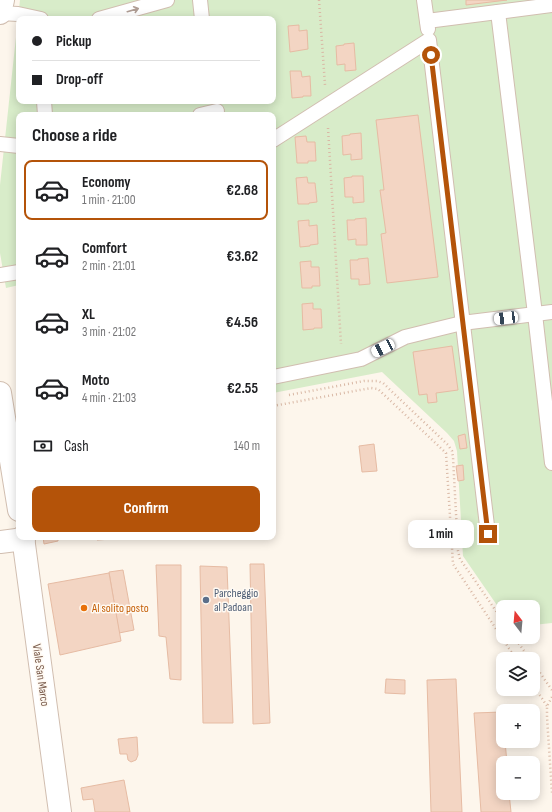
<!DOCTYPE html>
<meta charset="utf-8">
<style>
:root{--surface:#fff;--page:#f6f6f6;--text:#202124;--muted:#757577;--line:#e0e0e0;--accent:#b45309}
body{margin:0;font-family:"Sofia Sans Condensed",sans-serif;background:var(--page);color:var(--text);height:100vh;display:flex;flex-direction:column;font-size:15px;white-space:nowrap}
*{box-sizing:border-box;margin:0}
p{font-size:13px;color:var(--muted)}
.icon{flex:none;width:22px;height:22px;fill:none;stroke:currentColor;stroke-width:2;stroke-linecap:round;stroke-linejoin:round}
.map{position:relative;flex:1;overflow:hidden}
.drawer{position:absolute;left:16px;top:112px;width:260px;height:428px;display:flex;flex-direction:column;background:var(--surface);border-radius:8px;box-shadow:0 2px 10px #0003}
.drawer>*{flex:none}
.guide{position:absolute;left:16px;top:16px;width:260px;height:88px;border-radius:8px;box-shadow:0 2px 10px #0003;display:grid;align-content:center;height:88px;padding:0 16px;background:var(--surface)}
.needle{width:26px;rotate:344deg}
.controls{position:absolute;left:496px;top:600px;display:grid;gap:8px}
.controls a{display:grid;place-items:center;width:44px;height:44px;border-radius:8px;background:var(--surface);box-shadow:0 2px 10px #0003;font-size:20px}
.end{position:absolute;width:18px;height:18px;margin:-9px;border:5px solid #b45309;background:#fff;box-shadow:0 0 0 2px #fff}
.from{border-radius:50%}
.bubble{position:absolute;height:28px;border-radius:8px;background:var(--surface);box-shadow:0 2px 10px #0003;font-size:13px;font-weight:700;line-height:28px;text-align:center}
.car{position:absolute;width:12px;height:24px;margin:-12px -6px;border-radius:5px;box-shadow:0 0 3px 1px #0007;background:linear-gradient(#fff 24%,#345 0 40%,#fff 0 76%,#345 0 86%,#fff 0)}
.guide b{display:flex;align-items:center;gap:14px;height:38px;font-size:15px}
.guide b+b{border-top:1px solid var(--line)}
.guide i{width:10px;height:10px;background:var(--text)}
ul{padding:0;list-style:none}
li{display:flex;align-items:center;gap:12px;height:60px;margin:0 8px 6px;padding:0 8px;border:2px solid transparent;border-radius:8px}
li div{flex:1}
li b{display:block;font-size:15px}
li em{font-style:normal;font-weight:700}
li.active{border-color:var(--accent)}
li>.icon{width:36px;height:36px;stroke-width:1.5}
h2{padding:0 16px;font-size:18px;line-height:48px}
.pay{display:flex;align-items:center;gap:10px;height:44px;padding:0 16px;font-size:15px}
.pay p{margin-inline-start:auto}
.button{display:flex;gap:8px;margin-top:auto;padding:8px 16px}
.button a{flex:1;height:46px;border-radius:8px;background:var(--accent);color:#fff;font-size:16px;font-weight:700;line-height:46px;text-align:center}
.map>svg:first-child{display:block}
</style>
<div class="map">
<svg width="552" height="812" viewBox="0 0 552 812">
<rect width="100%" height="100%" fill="#fdf6ec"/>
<!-- green -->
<path fill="#d8ecc9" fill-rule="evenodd" d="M 20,0 L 552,0 L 552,623 L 533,625 L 533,607 L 503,607 L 503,614 L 463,556 L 457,451 L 454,441 L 447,433 L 382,372 L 273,393 L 273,115 L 19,115 L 19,285 L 6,288 L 0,253 L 0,185 ZM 19,19 L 273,19 L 273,101 L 19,101 Z"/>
<!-- building -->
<g fill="#f3d5c3" stroke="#e6bba3">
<path d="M 466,0 L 507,0 L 466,5 Z"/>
<path d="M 299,25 L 299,31 L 307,30 L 308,49 L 290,52 L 288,26 Z"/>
<path d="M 354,43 L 356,70 L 345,71 L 345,64 L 337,65 L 336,46 L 344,45 L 344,44 Z"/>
<path d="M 290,71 L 301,71 L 302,77 L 310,76 L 311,96 L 303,96 L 303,97 L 292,98 Z"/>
<path d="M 418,115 L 438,277 L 387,283 L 381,234 L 386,233 L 380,190 L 384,190 L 376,120 Z"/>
<path d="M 361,133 L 362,159 L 351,160 L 351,154 L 343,155 L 342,136 L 350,135 L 350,134 Z"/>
<path d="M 306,136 L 307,142 L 315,142 L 316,161 L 308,161 L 308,163 L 297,163 L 295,137 Z"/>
<path d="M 352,176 L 363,176 L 364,202 L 353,203 L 353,197 L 345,197 L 344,178 L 352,177 Z"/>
<path d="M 307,177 L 308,183 L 315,183 L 317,202 L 309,203 L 309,204 L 298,204 L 296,178 Z"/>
<path d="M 366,218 L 367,245 L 356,245 L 356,239 L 348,240 L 347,220 L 355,220 L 355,219 Z"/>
<path d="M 309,220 L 309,226 L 317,225 L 318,244 L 310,245 L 310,246 L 300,247 L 298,221 Z"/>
<path d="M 368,258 L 370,284 L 359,285 L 359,279 L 351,279 L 350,260 L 358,260 L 358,259 Z"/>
<path d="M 311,261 L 311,267 L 319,267 L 320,286 L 312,286 L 312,288 L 302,288 L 300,262 Z"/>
<path d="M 313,303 L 313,309 L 321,309 L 322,328 L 314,328 L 314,329 L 303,330 L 302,304 Z"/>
<path d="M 452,346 L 458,390 L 436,393 L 437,402 L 428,403 L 427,394 L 419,395 L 413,352 Z"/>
<path d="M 465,434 L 467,448 L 460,449 L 458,436 Z"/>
<path d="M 273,442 L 274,442 L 275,517 L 273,517 Z"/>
<path d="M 374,444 L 377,471 L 362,472 L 359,446 Z"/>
<path d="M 463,465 L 464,480 L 458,481 L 456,466 Z"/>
<path d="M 43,537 L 58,537 L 58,541 L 44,544 Z"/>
<path d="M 96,537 L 141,537 L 97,540 Z"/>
<path d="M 250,564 L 264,564 L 270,723 L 253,724 Z"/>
<path d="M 156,565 L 181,565 L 181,680 L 170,679 L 166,637 L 159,636 Z"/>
<path d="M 200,566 L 227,567 L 233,723 L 203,723 Z"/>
<path d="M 123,570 L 134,630 L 119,633 L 109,572 Z"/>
<path d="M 109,573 L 121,641 L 60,655 L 48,584 Z"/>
<path d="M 386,679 L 405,680 L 405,694 L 385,693 Z"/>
<path d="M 456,679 L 462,812 L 431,812 L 427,680 Z"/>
<path d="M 502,712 L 503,741 L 505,741 L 507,763 L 503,763 L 503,793 L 509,793 L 511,812 L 481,812 L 474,713 Z"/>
<path d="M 137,737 L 138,755 L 136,760 L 131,762 L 128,760 L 127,754 L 120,754 L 118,739 Z"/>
<path d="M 124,780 L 130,812 L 95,812 L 93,799 L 83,800 L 81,788 Z"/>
</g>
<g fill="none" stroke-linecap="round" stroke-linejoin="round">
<!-- service casing -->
<g stroke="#d1beb0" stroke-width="16">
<g id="service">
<path d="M 200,0 L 202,19"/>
<path d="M 424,0 L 428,29"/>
<path d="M 498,12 L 535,314 L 552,463"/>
<path d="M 0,13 L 18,14 L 41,19"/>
<path d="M 99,19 L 167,0"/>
<path d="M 427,21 L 552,5"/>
<path d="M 44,101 L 45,115"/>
<path d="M 200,115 L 217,111"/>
<path d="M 273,140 L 429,40 L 488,534"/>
<path d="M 0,144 L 19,146"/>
<path d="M 0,275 L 19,272"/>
<path d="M 273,377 L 361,359 L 405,337 L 462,323 L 552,312"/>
</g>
</g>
<!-- minor casing -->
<g stroke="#d1beb0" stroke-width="24">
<g id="minor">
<path d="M 0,13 L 3,0"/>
<path d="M 0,393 L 19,510"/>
<path d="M 23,537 L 60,812"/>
<path d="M 0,542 L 24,539"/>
</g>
</g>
<!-- path -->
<g stroke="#d9b8a5" stroke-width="2.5" stroke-dasharray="1 3" stroke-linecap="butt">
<path d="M 319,0 L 325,85"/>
<path d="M 328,128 L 341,344"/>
<path d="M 289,395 L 364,381 L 377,381 L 383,383 L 448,445 L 452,451 L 453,457 L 458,551 L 460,559 L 503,621"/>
<path d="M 273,406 L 371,388 L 378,389 L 446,453 L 453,564 L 516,659"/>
<path d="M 514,637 L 530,659"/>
<path d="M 533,663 L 552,690"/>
<path d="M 533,685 L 547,706"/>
<path d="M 552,697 L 547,706 L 547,717 L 552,793"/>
</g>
<!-- service -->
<use href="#service" stroke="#fff" stroke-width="14"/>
<!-- minor -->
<use href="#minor" stroke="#fff" stroke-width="22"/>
</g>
<!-- one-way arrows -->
<defs><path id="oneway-shaft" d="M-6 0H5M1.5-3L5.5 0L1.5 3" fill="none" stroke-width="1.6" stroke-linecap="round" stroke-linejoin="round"/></defs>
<use stroke="#af9d94" href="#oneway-shaft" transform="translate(133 10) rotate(-16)"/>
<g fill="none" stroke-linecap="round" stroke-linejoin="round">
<!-- route -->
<path stroke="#b45309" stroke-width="5" d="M 431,55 L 488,534"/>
</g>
<!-- markers -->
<circle fill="#5c6f8a" stroke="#fffaf3" stroke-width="1.5" cx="206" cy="600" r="4"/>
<circle fill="#e8710a" stroke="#fffaf3" stroke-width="1.5" cx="84" cy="608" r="4"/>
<g text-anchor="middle" stroke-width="3" stroke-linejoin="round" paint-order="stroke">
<!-- service labels -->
<g font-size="12" fill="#4e5e75" stroke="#fffaf3" text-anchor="start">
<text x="214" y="597">Parcheggio<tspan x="214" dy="14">al Padoan</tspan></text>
</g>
<!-- food labels -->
<g font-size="12" fill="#c56008" stroke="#fffaf3" text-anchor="start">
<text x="92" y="612">Al solito posto</text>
</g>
<!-- street labels -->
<g font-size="12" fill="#7a5c4d" stroke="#fffaf3">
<text transform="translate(41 675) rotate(82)" y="4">Viale San Marco</text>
</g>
</g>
</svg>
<div class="controls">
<a><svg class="needle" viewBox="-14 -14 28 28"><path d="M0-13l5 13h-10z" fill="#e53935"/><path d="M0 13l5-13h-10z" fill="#757577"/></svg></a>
<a><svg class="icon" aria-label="layers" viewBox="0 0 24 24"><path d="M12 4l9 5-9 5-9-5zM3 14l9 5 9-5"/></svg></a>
<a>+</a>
<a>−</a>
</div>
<i class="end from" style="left:431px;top:55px"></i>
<i class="end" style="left:488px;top:534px"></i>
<div class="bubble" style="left:408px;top:520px;width:66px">1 min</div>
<i class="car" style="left:506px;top:318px;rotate:263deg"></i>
<i class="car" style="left:383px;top:348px;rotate:244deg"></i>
<div class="guide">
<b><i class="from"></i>Pickup</b>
<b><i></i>Drop-off</b>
</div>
<section class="drawer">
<h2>Choose a ride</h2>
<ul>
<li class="active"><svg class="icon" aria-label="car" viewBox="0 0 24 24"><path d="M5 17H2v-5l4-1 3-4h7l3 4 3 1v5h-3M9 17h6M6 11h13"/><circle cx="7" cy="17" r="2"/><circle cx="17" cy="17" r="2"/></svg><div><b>Economy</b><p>1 min · 21:00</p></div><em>€2.68</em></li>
<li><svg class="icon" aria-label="car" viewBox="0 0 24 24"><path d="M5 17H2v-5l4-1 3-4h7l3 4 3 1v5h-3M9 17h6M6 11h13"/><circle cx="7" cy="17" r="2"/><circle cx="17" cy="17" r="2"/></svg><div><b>Comfort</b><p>2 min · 21:01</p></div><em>€3.62</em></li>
<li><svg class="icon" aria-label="car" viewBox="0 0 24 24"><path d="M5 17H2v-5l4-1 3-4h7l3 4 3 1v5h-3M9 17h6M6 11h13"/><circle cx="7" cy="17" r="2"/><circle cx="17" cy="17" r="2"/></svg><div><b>XL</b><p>3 min · 21:02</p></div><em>€4.56</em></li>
<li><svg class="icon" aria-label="car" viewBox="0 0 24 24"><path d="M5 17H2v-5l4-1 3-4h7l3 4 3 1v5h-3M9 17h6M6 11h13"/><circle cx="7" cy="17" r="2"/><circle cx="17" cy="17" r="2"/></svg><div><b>Moto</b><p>4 min · 21:03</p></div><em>€2.55</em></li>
</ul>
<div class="pay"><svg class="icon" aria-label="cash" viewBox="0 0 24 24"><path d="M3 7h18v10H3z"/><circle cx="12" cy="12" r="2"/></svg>Cash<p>140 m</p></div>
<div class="button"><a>Confirm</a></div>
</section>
</div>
